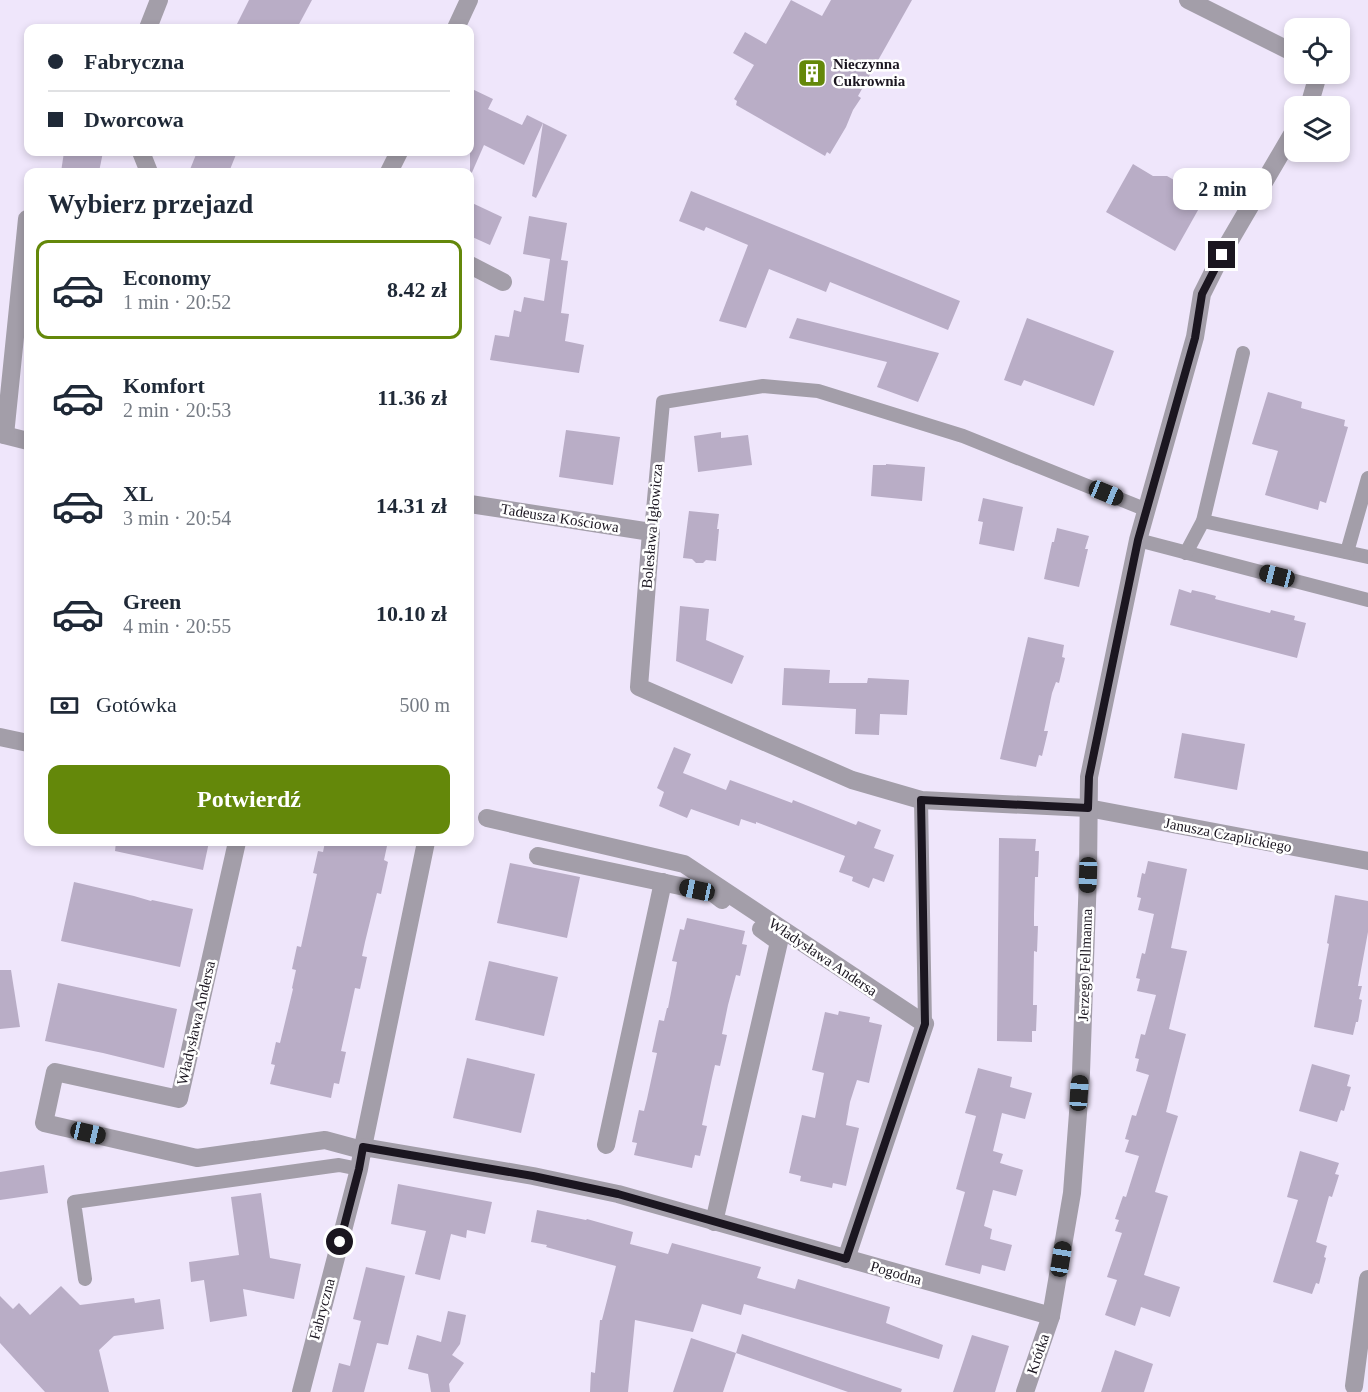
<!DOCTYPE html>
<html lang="pl">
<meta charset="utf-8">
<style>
:root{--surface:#fff;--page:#f2f2f3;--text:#1f2937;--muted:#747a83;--line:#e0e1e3;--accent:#64880a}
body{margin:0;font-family:Georgia,serif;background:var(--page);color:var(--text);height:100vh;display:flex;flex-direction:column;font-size:22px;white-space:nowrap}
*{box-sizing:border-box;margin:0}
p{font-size:20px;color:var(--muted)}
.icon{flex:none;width:33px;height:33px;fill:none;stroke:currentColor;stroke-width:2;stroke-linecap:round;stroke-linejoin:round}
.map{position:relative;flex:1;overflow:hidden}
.side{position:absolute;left:24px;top:168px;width:450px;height:678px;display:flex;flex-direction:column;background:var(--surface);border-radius:12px;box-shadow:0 3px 9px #0003}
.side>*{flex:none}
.guide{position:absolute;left:24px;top:24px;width:450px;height:132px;border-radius:12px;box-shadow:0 3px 9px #0003;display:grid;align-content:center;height:132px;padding:0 24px;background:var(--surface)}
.controls{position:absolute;left:1284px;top:18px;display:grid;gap:12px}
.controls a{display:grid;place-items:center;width:66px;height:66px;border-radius:12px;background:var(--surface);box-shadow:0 3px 9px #0003;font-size:30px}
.end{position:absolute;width:27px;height:27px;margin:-14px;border:8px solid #1b1620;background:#fff;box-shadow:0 0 0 3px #fff}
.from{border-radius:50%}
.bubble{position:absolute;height:42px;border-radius:12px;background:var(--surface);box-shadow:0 3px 9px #0003;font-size:20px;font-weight:700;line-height:42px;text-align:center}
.car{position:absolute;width:18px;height:36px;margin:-18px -9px;border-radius:8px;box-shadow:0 0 4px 2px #0007;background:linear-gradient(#222 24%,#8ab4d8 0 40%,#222 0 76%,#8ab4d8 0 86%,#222 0)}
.guide b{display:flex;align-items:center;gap:21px;height:57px;font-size:22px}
.guide b+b{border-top:2px solid var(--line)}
.guide i{width:15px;height:15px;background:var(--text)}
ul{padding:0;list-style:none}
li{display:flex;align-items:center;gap:18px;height:99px;margin:0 12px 9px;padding:0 12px;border:3px solid transparent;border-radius:12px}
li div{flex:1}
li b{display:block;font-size:22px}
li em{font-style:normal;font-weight:700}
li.on{border-color:var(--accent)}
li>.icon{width:54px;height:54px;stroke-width:1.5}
h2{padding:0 24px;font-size:27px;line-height:72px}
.pay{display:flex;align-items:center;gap:15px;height:66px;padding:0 24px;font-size:22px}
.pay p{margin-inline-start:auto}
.action{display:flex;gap:12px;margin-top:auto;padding:12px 24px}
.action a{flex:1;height:69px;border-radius:12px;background:var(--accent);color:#fff;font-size:24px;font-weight:700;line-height:69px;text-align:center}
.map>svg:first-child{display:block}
</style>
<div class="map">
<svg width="1368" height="1392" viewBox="0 0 1368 1392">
<rect width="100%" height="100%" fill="#efe6fb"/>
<!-- building -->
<g fill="#b9adc6">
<path d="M 249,0 L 312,0 L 297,28 L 235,28 Z"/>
<path d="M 791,0 L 822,16 L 831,0 L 912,0 L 858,96 L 861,98 L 853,110 L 846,127 L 830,154 L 827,152 L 825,156 L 736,105 L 737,101 L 734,99 L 754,65 L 733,53 L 745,32 L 766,44 Z"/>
<path d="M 470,88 L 493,99 L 488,109 L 522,125 L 527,115 L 543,123 L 524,165 L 484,145 L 470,177 Z"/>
<path d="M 543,123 L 567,135 L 536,198 L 532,196 Z"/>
<path d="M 64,152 L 103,152 L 99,172 L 61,172 Z"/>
<path d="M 197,152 L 237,152 L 229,172 L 189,172 Z"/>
<path d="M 1133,164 L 1153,176 L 1167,176 L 1174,180 L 1180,191 L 1202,203 L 1175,251 L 1106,212 Z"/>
<path d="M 691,191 L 960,301 L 948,330 L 830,282 L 826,292 L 769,269 L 746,328 L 719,321 L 748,245 L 706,227 L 704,231 L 679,221 Z"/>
<path d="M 470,202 L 502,217 L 490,245 L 470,236 Z"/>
<path d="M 529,216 L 567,223 L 561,260 L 568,261 L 561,313 L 569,314 L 565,341 L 584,345 L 579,373 L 490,360 L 495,335 L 509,337 L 514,310 L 521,312 L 524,297 L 544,301 L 550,259 L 523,254 Z"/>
<path d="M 797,318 L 939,353 L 918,402 L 877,387 L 887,362 L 789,338 Z"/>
<path d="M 1027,318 L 1114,351 L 1094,406 L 1024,380 L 1021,386 L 1004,380 Z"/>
<path d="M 1268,392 L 1302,402 L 1301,408 L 1345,420 L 1344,426 L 1348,427 L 1326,503 L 1320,501 L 1318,510 L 1265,495 L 1278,451 L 1252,444 Z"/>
<path d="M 566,430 L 620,437 L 613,485 L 559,477 Z"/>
<path d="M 721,432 L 721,438 L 748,435 L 752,465 L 698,472 L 694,436 Z"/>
<path d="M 886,464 L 925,467 L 922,501 L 871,496 L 873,465 L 886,465 Z"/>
<path d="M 983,498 L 1023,507 L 1014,551 L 979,544 L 983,522 L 978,521 Z"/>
<path d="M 689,511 L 719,514 L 717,529 L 719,529 L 716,561 L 706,560 L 703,563 L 696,563 L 692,559 L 683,558 Z"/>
<path d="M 1057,528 L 1089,536 L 1085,549 L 1088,549 L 1079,587 L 1044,579 L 1052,542 L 1054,542 Z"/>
<path d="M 1179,589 L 1191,593 L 1192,590 L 1205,593 L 1216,596 L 1215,599 L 1270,613 L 1271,610 L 1295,616 L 1294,620 L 1306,623 L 1297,658 L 1170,625 Z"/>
<path d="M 680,606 L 709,609 L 706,640 L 744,656 L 732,684 L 676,661 Z"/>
<path d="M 1028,637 L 1064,645 L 1062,657 L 1065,658 L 1059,683 L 1056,682 L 1052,693 L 1044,731 L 1048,731 L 1042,756 L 1039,755 L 1036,767 L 1000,759 Z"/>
<path d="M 784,668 L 830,670 L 829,683 L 867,683 L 868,678 L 909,680 L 907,715 L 880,714 L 879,735 L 855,734 L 856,709 L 782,705 Z"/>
<path d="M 1182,733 L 1245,744 L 1237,790 L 1174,778 Z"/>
<path d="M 674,747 L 691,754 L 683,773 L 726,790 L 730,780 L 792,803 L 793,800 L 856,825 L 858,821 L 881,830 L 874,848 L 894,855 L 884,882 L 873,878 L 869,888 L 852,881 L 853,877 L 839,872 L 845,856 L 756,822 L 756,824 L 741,819 L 739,826 L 691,809 L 687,818 L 659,806 L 664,792 L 657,788 Z"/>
<path d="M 999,838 L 1036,839 L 1035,851 L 1039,851 L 1038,877 L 1035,877 L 1034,914 L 1034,926 L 1038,926 L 1037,952 L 1034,951 L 1033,1005 L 1037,1005 L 1036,1031 L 1032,1031 L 1032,1042 L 997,1041 Z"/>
<path d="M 116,842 L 209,842 L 203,870 L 115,851 Z"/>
<path d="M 325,842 L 365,842 L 387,846 L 384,860 L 388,862 L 381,894 L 377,893 L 365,942 L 362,956 L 367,957 L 360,989 L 355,988 L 348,1020 L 341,1051 L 346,1052 L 339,1084 L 334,1083 L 331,1098 L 270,1084 L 275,1065 L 271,1064 L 276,1042 L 280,1043 L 293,989 L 292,988 L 296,970 L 292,969 L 297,946 L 301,947 L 317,874 L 313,873 L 318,851 L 323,852 Z"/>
<path d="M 1148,861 L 1187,869 L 1171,948 L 1187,951 L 1169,1029 L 1186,1034 L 1166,1112 L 1178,1116 L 1155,1192 L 1168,1196 L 1144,1275 L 1180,1287 L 1170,1317 L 1141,1307 L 1135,1326 L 1105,1315 L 1117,1280 L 1107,1277 L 1122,1233 L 1115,1231 L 1119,1220 L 1115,1219 L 1123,1196 L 1126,1197 L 1139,1156 L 1125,1152 L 1129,1140 L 1125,1139 L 1132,1115 L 1136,1116 L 1149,1075 L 1136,1071 L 1139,1059 L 1135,1058 L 1141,1034 L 1145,1035 L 1156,995 L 1137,991 L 1140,979 L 1136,978 L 1142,953 L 1145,954 L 1154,914 L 1138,910 L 1141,898 L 1137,897 L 1142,873 L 1145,874 Z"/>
<path d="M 510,863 L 580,877 L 567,938 L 497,923 Z"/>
<path d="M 74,882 L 134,896 L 151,901 L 152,900 L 193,909 L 180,967 L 61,941 Z"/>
<path d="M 1335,895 L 1368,901 L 1368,932 L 1358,986 L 1362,986 L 1359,999 L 1362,1000 L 1358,1022 L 1356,1022 L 1353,1035 L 1314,1027 L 1329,944 L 1327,943 Z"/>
<path d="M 687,918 L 745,931 L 742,944 L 747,945 L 740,976 L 736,975 L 728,1005 L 722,1034 L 727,1035 L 720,1066 L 715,1065 L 712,1078 L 702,1125 L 707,1126 L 700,1156 L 695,1155 L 692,1168 L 634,1155 L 637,1143 L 632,1142 L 639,1110 L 644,1111 L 647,1099 L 657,1053 L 652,1052 L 659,1020 L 664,1021 L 667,1008 L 668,1008 L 677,962 L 672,961 L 680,929 L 684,930 Z"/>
<path d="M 489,961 L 558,977 L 544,1036 L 475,1020 Z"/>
<path d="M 0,970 L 11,970 L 20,1027 L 0,1029 Z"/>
<path d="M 58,983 L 177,1009 L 164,1068 L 103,1053 L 45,1041 Z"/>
<path d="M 839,1011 L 870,1017 L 869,1022 L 882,1025 L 869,1083 L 857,1080 L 850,1102 L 846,1125 L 859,1128 L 846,1186 L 833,1183 L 832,1188 L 800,1181 L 801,1176 L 789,1173 L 802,1115 L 815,1118 L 824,1073 L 812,1070 L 825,1012 L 838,1015 Z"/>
<path d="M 467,1058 L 535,1074 L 521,1133 L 453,1118 Z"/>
<path d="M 1312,1064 L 1350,1075 L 1347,1086 L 1351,1087 L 1344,1111 L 1341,1110 L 1337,1122 L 1299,1111 Z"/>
<path d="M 978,1068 L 1012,1077 L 1010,1087 L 1032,1093 L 1025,1119 L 1002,1113 L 993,1151 L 1003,1154 L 1000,1163 L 1023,1170 L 1016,1196 L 993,1190 L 984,1226 L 992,1229 L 990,1239 L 1012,1245 L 1005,1271 L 982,1265 L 980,1274 L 945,1265 L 965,1192 L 956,1189 L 976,1116 L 965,1113 Z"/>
<path d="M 1300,1151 L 1339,1163 L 1335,1174 L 1339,1175 L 1332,1197 L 1329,1196 L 1316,1242 L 1327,1246 L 1324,1257 L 1326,1258 L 1319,1284 L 1316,1283 L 1312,1294 L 1273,1282 L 1298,1200 L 1287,1197 Z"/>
<path d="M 44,1165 L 48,1193 L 0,1200 L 0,1172 Z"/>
<path d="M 398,1184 L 492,1202 L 485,1234 L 467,1230 L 466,1238 L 451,1234 L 440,1280 L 415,1274 L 426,1231 L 391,1224 Z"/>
<path d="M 261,1193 L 270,1258 L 301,1264 L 294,1299 L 243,1289 L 247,1316 L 210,1322 L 204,1280 L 191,1282 L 189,1262 L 239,1255 L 231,1197 Z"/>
<path d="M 537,1210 L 586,1220 L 587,1219 L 633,1232 L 630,1244 L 668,1254 L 672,1243 L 761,1267 L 757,1278 L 795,1289 L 798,1279 L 890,1307 L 886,1323 L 943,1345 L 939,1359 L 744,1304 L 741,1315 L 702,1304 L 693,1332 L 635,1320 L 628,1392 L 590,1392 L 591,1372 L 595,1373 L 600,1320 L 602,1320 L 616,1266 L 546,1247 L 547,1245 L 531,1242 Z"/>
<path d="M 366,1267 L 405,1276 L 388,1345 L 377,1343 L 364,1392 L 332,1392 L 339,1363 L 350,1366 L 361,1321 L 353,1319 Z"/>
<path d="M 61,1286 L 80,1305 L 134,1298 L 135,1303 L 160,1299 L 164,1329 L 114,1336 L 99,1350 L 109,1392 L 45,1392 L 0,1343 L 0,1296 L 13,1309 L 19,1303 L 30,1315 Z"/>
<path d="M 448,1311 L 466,1315 L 460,1344 L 452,1355 L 464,1363 L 449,1384 L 450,1392 L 431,1392 L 428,1374 L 408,1369 L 417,1335 L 441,1342 Z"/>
<path d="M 742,1334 L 902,1389 L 901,1392 L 848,1392 L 736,1353 L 723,1392 L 673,1392 L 691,1338 L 736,1353 Z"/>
<path d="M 972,1335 L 1009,1346 L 995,1392 L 953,1392 Z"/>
<path d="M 1115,1350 L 1153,1364 L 1144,1392 L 1101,1392 Z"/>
</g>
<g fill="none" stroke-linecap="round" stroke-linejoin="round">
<!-- lane -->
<g stroke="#a39ea9" stroke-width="14">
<path d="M 1203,521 L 1368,557"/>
<path d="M 651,532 L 663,402 L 763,386 L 818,391 L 963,436 L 1147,510"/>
<path d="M 1138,540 L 1368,600"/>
<path d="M 1347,552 L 1368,478"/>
<path d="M 1186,553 L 1203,521 L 1243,353"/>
<path d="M 921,800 L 925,1024"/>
<path d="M 85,1279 L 74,1202 L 339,1165 L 359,1169"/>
</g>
<!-- street -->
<g stroke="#a39ea9" stroke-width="18">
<path d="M 1188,0 L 1294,53"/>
<path d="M 148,28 L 159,0"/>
<path d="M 456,28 L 469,0"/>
<path d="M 1309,106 L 1318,75 L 1317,74"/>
<path d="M 141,152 L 149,172"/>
<path d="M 389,172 L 399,152"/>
<path d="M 470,265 L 503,282"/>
<path d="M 0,434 L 28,441"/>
<path d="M 5,435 L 27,219"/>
<path d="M 470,504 L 651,532 L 639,687 L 852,780 L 921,800 L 1088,808 L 1368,861"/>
<path d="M 0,737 L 28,743"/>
<path d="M 487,818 L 684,864 L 925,1024 L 846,1259"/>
<path d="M 237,842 L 179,1099 L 55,1072 L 44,1123 L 197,1158 L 325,1140 L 362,1150"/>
<path d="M 538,856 L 713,893 L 722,900"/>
<path d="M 606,1145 L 663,882"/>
<path d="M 363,1147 L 426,842"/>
<path d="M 714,1222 L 779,942 L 761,929"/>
<path d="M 1354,1386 L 1368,1279"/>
<path d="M 301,1392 L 359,1169 L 363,1147 L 533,1176 L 618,1194 L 1051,1316"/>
<path d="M 1025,1392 L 1051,1316 L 1072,1193 L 1081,1073 L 1088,875 L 1089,777 L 1138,540 L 1195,337 L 1202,294 L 1222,254 L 1294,131"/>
</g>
</g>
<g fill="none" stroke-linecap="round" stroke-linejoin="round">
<!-- route -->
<path stroke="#1b1620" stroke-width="8" d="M 340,1242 L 359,1169 L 363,1147 L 533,1176 L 618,1194 L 846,1259 L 925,1024 L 921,800 L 1088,808 L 1089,777 L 1138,540 L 1195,338 L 1202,294 L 1222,255"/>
</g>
<!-- icons -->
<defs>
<g id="building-square" transform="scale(1.5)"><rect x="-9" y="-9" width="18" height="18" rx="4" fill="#64880a" stroke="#fff"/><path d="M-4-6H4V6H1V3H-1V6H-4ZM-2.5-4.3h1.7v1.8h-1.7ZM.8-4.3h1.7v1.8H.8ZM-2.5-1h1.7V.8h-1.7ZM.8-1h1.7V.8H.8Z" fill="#fff"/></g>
</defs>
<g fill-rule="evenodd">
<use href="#building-square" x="812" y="73"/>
</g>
<g text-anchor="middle" stroke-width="5" stroke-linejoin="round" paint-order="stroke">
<!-- poi labels -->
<g font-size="15" font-weight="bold" fill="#1b1620" stroke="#fff" text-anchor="start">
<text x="833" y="69">Nieczynna<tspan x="833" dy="17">Cukrownia</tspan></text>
</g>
<!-- street labels -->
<g font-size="15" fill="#1b1620" stroke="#fff">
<text transform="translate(560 518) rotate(9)" y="5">Tadeusza Kościowa</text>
<text transform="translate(652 526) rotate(-85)" y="5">Bolesława Igłowicza</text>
<text transform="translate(1228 835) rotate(11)" y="5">Janusza Czaplickiego</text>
<text transform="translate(823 957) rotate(34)" y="5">Władysława Andersa</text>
<text transform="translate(1085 965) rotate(-88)" y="5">Jerzego Fellmanna</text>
<text transform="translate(196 1023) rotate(-77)" y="5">Władysława Andersa</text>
<text transform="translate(896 1273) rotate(16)" y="5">Pogodna</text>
<text transform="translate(322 1309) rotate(-75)" y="5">Fabryczna</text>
<text transform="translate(1038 1354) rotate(-71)" y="5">Krótka</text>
</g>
</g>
</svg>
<div class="controls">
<a><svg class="icon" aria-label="locate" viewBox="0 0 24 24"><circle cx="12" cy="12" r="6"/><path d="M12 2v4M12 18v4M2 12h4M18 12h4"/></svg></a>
<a><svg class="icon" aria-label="layers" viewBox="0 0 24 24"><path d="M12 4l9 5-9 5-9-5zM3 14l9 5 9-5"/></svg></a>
</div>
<i class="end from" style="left:340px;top:1242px"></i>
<i class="end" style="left:1222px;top:255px"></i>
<div class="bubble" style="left:1173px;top:168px;width:99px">2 min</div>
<i class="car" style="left:1106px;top:493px;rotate:112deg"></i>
<i class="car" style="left:1277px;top:576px;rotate:284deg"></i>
<i class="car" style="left:1088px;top:875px;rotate:182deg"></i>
<i class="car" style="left:697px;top:890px;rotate:282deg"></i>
<i class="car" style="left:1079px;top:1093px;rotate:4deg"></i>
<i class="car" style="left:88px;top:1133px;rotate:103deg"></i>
<i class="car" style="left:1061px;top:1259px;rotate:9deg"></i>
<div class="guide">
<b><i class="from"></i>Fabryczna</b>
<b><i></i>Dworcowa</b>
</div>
<section class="side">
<h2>Wybierz przejazd</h2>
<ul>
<li class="on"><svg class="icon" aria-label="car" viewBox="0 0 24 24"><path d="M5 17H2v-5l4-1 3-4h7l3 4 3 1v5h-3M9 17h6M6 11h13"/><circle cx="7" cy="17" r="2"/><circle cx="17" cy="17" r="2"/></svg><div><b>Economy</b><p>1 min · 20:52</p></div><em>8.42 zł</em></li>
<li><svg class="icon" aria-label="car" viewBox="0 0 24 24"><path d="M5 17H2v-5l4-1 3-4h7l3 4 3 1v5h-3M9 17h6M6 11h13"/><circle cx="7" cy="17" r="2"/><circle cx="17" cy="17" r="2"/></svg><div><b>Komfort</b><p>2 min · 20:53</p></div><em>11.36 zł</em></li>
<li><svg class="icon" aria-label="car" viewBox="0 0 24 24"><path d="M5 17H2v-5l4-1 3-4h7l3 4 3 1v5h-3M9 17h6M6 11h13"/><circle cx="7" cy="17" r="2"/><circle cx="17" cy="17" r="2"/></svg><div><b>XL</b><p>3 min · 20:54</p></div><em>14.31 zł</em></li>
<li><svg class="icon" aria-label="car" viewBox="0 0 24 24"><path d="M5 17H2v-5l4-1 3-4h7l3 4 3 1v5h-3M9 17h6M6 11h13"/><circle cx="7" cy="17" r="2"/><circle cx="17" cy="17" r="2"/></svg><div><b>Green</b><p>4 min · 20:55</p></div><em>10.10 zł</em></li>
</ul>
<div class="pay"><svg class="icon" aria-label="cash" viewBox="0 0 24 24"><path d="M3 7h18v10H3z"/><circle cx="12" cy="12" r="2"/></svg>Gotówka<p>500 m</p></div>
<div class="action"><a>Potwierdź</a></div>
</section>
</div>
